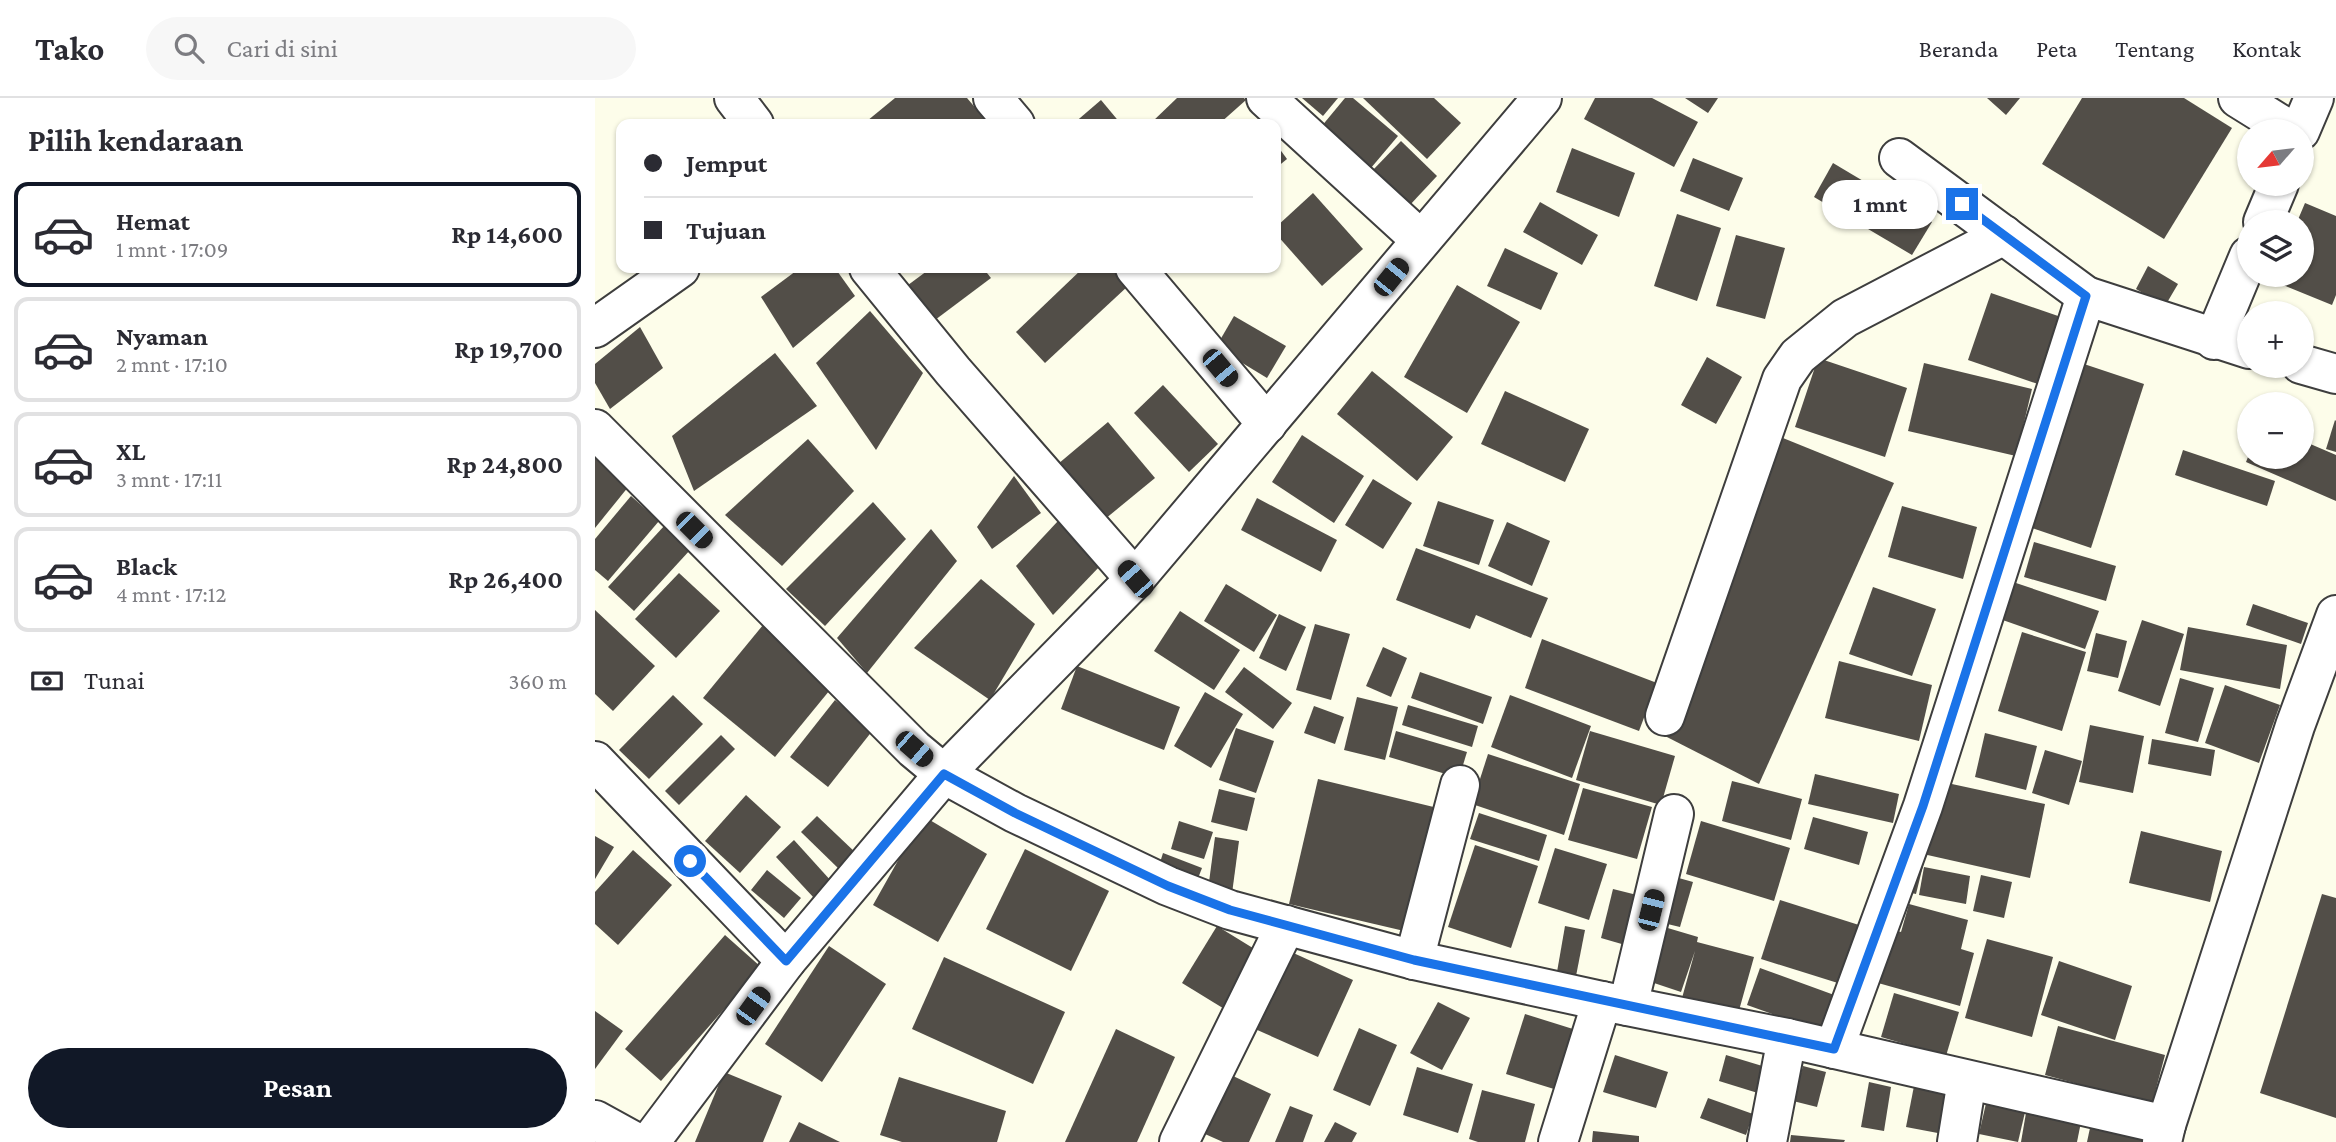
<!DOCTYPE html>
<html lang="id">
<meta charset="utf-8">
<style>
:root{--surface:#fff;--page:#f7f7f7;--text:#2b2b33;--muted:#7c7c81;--line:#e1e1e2;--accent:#111827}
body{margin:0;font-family:"Crimson Pro",serif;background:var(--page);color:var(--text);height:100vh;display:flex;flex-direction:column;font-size:26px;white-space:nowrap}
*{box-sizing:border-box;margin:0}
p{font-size:23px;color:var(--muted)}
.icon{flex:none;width:38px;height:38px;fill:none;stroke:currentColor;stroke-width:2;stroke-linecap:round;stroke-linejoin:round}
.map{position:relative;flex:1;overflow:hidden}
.side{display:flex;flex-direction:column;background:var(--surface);width:595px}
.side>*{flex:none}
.hud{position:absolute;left:21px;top:21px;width:665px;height:154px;border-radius:14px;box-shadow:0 2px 5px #0004;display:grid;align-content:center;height:154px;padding:0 28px;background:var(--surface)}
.needle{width:46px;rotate:242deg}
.buttons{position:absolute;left:1642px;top:21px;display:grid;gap:14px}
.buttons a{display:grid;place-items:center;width:77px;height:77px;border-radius:50%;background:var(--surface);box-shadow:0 2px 5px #0004;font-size:35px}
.end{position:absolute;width:32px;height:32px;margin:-16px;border:9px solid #1a73e8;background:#fff;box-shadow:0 0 0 4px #fff}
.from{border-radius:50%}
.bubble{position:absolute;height:49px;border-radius:24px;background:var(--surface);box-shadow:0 2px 5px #0004;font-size:23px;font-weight:700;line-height:49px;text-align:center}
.car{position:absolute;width:21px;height:42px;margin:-21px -10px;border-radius:9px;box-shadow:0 0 5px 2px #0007;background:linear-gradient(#222 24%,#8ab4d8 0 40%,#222 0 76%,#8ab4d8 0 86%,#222 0)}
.hud b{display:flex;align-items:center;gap:24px;height:66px;font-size:26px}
.hud b+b{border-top:2px solid var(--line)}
.hud i{width:18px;height:18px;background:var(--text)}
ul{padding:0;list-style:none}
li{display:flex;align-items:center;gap:21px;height:105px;margin:0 14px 10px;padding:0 14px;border:4px solid var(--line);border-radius:14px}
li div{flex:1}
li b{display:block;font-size:26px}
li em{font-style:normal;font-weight:700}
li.selected{border-color:var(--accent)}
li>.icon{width:63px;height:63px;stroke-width:1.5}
h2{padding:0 28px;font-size:32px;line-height:84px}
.pay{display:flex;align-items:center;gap:18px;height:77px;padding:0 28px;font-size:26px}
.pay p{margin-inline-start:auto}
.primary-button{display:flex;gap:14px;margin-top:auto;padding:14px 28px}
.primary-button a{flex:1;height:80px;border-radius:42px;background:var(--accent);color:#fff;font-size:28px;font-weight:700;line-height:80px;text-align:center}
header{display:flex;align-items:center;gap:42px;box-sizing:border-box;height:98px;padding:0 35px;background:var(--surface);border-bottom:2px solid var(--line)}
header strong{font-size:33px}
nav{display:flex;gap:38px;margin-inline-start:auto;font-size:24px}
.search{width:490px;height:63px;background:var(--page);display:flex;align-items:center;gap:18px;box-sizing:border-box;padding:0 24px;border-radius:38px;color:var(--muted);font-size:26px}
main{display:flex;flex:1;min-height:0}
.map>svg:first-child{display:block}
</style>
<header>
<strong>Tako</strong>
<div class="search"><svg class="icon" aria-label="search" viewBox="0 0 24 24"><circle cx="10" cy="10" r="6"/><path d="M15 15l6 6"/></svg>Cari di sini</div>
<nav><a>Beranda</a><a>Peta</a><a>Tentang</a><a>Kontak</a></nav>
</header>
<main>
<section class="side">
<h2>Pilih kendaraan</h2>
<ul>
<li class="selected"><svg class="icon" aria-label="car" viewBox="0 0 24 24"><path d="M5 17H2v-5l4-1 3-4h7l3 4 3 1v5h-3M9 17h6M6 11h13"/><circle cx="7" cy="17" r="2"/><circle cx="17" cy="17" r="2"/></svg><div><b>Hemat</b><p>1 mnt · 17:09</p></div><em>Rp 14,600</em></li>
<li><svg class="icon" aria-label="car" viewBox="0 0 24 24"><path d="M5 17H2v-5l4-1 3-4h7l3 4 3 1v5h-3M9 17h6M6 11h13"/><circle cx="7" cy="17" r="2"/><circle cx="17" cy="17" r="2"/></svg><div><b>Nyaman</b><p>2 mnt · 17:10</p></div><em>Rp 19,700</em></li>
<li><svg class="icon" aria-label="car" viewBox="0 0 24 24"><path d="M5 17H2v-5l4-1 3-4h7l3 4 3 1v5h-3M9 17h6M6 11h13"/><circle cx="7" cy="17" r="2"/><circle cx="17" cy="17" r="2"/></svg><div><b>XL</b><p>3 mnt · 17:11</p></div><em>Rp 24,800</em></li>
<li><svg class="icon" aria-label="car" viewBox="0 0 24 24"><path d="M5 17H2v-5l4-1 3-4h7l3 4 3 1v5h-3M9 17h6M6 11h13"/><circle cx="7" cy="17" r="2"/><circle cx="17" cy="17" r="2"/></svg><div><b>Black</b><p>4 mnt · 17:12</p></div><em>Rp 26,400</em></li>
</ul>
<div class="pay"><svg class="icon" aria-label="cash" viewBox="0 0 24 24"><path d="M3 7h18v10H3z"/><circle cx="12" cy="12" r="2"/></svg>Tunai<p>360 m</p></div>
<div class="primary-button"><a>Pesan</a></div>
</section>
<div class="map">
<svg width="1741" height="1044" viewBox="0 0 1741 1044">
<rect width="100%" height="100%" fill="#fdfdea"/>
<!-- building -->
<g fill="#524e48">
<path d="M 300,0 L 372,0 L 394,26 L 275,26 L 272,23 Z"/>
<path d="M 582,0 L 649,0 L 651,2 L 624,26 L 560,26 L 557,24 Z"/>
<path d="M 707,0 L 743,0 L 728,18 Z"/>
<path d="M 750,0 L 758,0 L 803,38 L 770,77 L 721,35 Z"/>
<path d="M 768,0 L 839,0 L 866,25 L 832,61 Z"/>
<path d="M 1000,0 L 1057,0 L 1103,24 L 1079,69 L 989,21 Z"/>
<path d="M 1090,0 L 1123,0 L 1113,15 Z"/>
<path d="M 1392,0 L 1425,0 L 1411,17 Z"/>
<path d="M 1487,0 L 1589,0 L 1637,30 L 1569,141 L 1447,66 Z"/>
<path d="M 506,2 L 526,26 L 478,26 Z"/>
<path d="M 806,43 L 842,78 L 814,108 L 777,73 Z"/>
<path d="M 681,46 L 692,61 L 681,70 Z"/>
<path d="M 977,50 L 1040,75 L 1024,119 L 961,94 Z"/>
<path d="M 1098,60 L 1148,80 L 1134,113 L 1085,93 Z"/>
<path d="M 1238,65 L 1337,124 L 1317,157 L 1219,99 Z"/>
<path d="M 718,95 L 768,151 L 727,188 L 681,136 L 681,129 Z"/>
<path d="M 945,104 L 1003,137 L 987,167 L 928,134 Z"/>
<path d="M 1710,105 L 1741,118 L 1741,197 L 1737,207 L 1678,183 L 1681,177 L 1706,177 L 1706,124 L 1702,124 Z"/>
<path d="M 1082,116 L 1126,130 L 1102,203 L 1059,188 Z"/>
<path d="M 1141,137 L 1190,150 L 1170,221 L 1121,208 Z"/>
<path d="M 910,150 L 963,175 L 946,212 L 892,188 Z"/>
<path d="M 1553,168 L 1583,186 L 1570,208 L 1541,191 Z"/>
<path d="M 205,170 L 240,170 L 260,198 L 198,250 L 166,199 Z"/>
<path d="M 336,170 L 388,170 L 396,180 L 336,225 L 309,190 Z"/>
<path d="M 488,170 L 515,170 L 533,188 L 450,265 L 421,234 Z"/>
<path d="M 862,187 L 925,224 L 872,315 L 809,279 Z"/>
<path d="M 1396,195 L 1466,219 L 1443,286 L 1373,262 Z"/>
<path d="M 275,213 L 328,275 L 281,352 L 221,265 Z"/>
<path d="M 639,218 L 691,248 L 672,280 L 621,249 Z"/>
<path d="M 45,229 L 68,270 L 15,311 L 0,285 L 0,266 Z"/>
<path d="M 180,255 L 222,308 L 99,393 L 77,338 Z"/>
<path d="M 1112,259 L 1147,279 L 1121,326 L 1086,307 Z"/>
<path d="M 1223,260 L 1312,290 L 1290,359 L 1200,329 Z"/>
<path d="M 1329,265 L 1437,291 L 1421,358 L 1313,333 Z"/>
<path d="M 1489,266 L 1549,286 L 1496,450 L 1437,430 Z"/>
<path d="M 777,273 L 858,339 L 822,383 L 742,316 Z"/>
<path d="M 568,287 L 623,346 L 594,374 L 539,315 Z"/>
<path d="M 910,293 L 994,331 L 970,384 L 886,346 Z"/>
<path d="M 1740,322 L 1741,323 L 1741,354 L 1731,351 Z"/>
<path d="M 513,324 L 560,380 L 504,426 L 457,371 Z"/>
<path d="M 707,337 L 769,378 L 739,425 L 677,384 Z"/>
<path d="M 1183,338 L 1299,385 L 1164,686 L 1068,637 Z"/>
<path d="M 213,341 L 259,393 L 187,468 L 130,417 Z"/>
<path d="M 1706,342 L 1741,357 L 1741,403 L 1651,364 L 1653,359 L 1706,359 Z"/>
<path d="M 0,349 L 34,388 L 0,430 Z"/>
<path d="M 1588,352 L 1680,383 L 1672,408 L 1580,377 Z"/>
<path d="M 419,378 L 446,415 L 397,451 L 382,429 Z"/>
<path d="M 778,381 L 817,405 L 788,451 L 750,427 Z"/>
<path d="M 36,398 L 64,423 L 13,483 L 0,472 L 0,441 Z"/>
<path d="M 662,400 L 742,442 L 726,474 L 646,432 Z"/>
<path d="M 843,403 L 899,422 L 884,467 L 828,448 Z"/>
<path d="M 278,404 L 311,441 L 230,528 L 191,491 Z"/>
<path d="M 1307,408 L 1382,429 L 1368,481 L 1293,459 Z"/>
<path d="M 463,423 L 506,467 L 458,517 L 421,468 Z"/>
<path d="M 912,424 L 955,443 L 937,488 L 893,468 Z"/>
<path d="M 70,427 L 96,451 L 39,513 L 13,489 Z"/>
<path d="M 336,431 L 362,463 L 272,575 L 242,540 Z"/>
<path d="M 1439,444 L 1521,468 L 1511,503 L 1429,479 Z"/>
<path d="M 821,450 L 953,500 L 936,540 L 881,517 L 875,531 L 801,502 Z"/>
<path d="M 84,475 L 125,513 L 81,560 L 40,521 Z"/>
<path d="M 386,481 L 440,526 L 395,602 L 319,550 Z"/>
<path d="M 1415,483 L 1504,513 L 1490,551 L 1402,520 Z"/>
<path d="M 631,486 L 682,517 L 659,554 L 609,523 Z"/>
<path d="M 1278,489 L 1341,511 L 1317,578 L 1254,556 Z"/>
<path d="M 1658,506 L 1713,525 L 1706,546 L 1651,527 Z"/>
<path d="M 0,512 L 60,568 L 18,613 L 0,596 Z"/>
<path d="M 585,513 L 645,552 L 619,592 L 559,553 Z"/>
<path d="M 684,516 L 711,529 L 691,573 L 664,560 Z"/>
<path d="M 1547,522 L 1589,536 L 1565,608 L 1523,593 Z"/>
<path d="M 720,526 L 755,536 L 736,602 L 701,592 Z"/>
<path d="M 168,527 L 239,587 L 180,659 L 108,600 Z"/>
<path d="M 1593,529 L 1692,547 L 1685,591 L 1585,572 Z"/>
<path d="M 1427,534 L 1491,554 L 1467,633 L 1403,613 Z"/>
<path d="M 1501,535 L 1532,543 L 1523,580 L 1492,573 Z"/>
<path d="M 947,541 L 1062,585 L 1044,633 L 930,590 Z"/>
<path d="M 788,549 L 812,560 L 796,599 L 771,588 Z"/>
<path d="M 1244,563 L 1337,587 L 1324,643 L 1230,620 Z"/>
<path d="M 482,568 L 585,609 L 569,652 L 466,611 Z"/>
<path d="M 649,569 L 697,605 L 678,631 L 630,594 Z"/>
<path d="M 825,574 L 897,599 L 888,626 L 816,600 Z"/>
<path d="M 1585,580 L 1619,590 L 1603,644 L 1570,635 Z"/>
<path d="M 1630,587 L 1685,607 L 1664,665 L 1610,645 Z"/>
<path d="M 610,594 L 648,616 L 616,670 L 579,648 Z"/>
<path d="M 78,597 L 108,626 L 54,681 L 24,652 Z"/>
<path d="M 915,597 L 996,628 L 977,680 L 896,649 Z"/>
<path d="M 762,599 L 803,609 L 790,662 L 749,652 Z"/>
<path d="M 240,602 L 278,632 L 233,689 L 195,659 Z"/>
<path d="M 813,607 L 883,628 L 877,649 L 807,627 Z"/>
<path d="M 719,608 L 749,619 L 740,646 L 709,635 Z"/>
<path d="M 1495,627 L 1549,638 L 1538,695 L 1484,684 Z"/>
<path d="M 641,630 L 679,643 L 661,695 L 624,682 Z"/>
<path d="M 801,633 L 872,654 L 864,680 L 794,659 Z"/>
<path d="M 995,633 L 1080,658 L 1066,707 L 981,682 Z"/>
<path d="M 1390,635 L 1442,648 L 1431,692 L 1380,679 Z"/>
<path d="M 126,637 L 140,651 L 84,707 L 70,693 Z"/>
<path d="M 1557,641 L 1620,652 L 1616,678 L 1553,666 Z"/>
<path d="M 1450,652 L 1487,663 L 1474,707 L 1437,695 Z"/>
<path d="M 893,656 L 985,686 L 969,737 L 877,706 Z"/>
<path d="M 1220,676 L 1304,696 L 1298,725 L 1213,706 Z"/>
<path d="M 723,681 L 851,712 L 822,836 L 694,806 Z"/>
<path d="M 1137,683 L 1207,701 L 1196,742 L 1127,723 Z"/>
<path d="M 1343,683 L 1450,706 L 1435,780 L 1328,756 Z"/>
<path d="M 988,690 L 1057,709 L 1042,761 L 973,742 Z"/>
<path d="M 624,691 L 660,700 L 652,733 L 616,724 Z"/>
<path d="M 151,697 L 186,729 L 145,775 L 110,743 Z"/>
<path d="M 884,715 L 952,737 L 944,763 L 875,741 Z"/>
<path d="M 222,718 L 262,756 L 245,772 L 206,734 Z"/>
<path d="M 328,718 L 392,756 L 343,844 L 278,807 Z"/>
<path d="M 1218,719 L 1273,734 L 1264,767 L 1209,751 Z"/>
<path d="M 584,723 L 618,734 L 609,761 L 576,751 Z"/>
<path d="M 1106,723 L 1195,750 L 1179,803 L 1091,776 Z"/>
<path d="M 1546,733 L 1627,753 L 1615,804 L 1534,785 Z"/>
<path d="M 0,738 L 19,749 L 0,781 Z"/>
<path d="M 620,739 L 644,743 L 636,803 L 612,799 Z"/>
<path d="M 199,742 L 237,784 L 219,800 L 181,759 Z"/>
<path d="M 880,747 L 943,768 L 916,850 L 853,829 Z"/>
<path d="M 960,750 L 1012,766 L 994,822 L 943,805 Z"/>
<path d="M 430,751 L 514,793 L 476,873 L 391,831 Z"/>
<path d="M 38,752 L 77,787 L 23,847 L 0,826 L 0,794 Z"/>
<path d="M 568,755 L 607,770 L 600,788 L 562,774 Z"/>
<path d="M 1316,761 L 1329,764 L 1321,796 L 1308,793 Z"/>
<path d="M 1329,769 L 1375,778 L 1371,806 L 1324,797 Z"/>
<path d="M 172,772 L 206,800 L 189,820 L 156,792 Z"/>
<path d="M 1073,777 L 1098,784 L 1085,829 L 1060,823 Z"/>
<path d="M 1386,777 L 1417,784 L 1409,820 L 1378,813 Z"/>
<path d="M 1018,791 L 1050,799 L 1037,849 L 1006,840 Z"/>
<path d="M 1727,796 L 1741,800 L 1741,1020 L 1665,995 Z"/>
<path d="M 1185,802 L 1264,827 L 1246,886 L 1166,861 Z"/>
<path d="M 1314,806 L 1373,822 L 1366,851 L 1379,855 L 1365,908 L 1276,883 L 1292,830 L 1306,834 Z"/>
<path d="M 622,828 L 666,855 L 631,912 L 587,885 Z"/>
<path d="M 970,828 L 990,832 L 981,878 L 962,874 Z"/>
<path d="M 1066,828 L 1103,839 L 1102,844 L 1159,859 L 1143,916 L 1087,900 L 1100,853 L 1086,894 L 1050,882 Z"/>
<path d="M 130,837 L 166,869 L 66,983 L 30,951 Z"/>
<path d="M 1392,841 L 1458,859 L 1437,939 L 1370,920 Z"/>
<path d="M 234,848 L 291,886 L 227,984 L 170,946 Z"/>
<path d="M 694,853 L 758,882 L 723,959 L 660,931 Z"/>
<path d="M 349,859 L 470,914 L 438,986 L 317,931 Z"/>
<path d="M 1464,863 L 1537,888 L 1520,942 L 1446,917 Z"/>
<path d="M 1165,870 L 1242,898 L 1230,935 L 1152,907 Z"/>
<path d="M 1299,895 L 1364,914 L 1351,958 L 1286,939 Z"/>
<path d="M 843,904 L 875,920 L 847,972 L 815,955 Z"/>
<path d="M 0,913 L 28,933 L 0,971 Z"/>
<path d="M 930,916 L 978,931 L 959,991 L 911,976 Z"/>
<path d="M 1463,928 L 1570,957 L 1557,1006 L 1450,977 Z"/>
<path d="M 764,930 L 802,947 L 775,1008 L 738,992 Z"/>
<path d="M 521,931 L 580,959 L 542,1044 L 470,1044 Z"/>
<path d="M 1020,957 L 1073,974 L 1061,1010 L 1008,994 Z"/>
<path d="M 1131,957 L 1174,970 L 1166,996 L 1124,983 Z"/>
<path d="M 1208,968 L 1231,974 L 1222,1009 L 1198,1003 Z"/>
<path d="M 822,969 L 878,986 L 863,1035 L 808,1017 Z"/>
<path d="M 129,974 L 187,998 L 168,1044 L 100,1044 Z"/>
<path d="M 636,977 L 676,996 L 654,1044 L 628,1044 L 610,1036 Z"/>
<path d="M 304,979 L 411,1013 L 402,1044 L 307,1044 L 285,1037 Z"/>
<path d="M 1274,984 L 1296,989 L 1289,1033 L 1266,1029 Z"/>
<path d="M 1319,988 L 1356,994 L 1348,1036 L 1311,1029 Z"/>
<path d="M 887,992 L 940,1006 L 930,1044 L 883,1044 L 874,1041 Z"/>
<path d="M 1113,1000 L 1158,1016 L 1151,1037 L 1105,1020 Z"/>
<path d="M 1392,1001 L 1431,1010 L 1423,1044 L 1384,1036 Z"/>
<path d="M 695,1008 L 718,1017 L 708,1044 L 680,1044 Z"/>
<path d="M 1432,1009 L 1487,1019 L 1482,1044 L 1426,1044 Z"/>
<path d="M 204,1024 L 245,1044 L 194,1044 Z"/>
<path d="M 740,1024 L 762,1035 L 757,1044 L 729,1044 Z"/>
<path d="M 1495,1030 L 1554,1043 L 1554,1044 L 1492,1044 Z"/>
<path d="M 998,1033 L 1044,1038 L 1044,1044 L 997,1044 Z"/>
<path d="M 1196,1037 L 1250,1042 L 1249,1044 L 1195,1044 Z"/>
</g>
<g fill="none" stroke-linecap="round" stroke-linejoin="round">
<!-- minor casing -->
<g stroke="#3e3e3e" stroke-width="42">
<g id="minor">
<path d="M 139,0 L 159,26"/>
<path d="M 398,0 L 420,26"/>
<path d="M 671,0 L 826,142"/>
<path d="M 1643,0 L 1696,33"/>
<path d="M 1705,33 L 1719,0"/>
<path d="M 1304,60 L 1491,198"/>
<path d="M 1668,124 L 1684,86"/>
<path d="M 274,170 L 358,273 L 540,481"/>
<path d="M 540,170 L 672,326"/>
<path d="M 0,230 L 85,170"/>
<path d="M 1619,242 L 1654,158"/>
<path d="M 1706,266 L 1741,276"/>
<path d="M 0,331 L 319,651 L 349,676 L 420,715 L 573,788 L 635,812 L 819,862 L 1007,903 L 1192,940 L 1571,1027"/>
<path d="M 1070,618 L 1187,281 L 1203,258 L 1250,220 L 1409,137"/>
<path d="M 0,663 L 191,863"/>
<path d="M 819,862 L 865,687"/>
<path d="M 1033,908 L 1079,716"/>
<path d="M 1239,951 L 1328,708 L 1491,198 L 1654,251"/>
<path d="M 0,1022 L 40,1044"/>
<path d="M 55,1044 L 191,863 L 349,676 L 540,481 L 947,0"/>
<path d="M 584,1044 L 691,827"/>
<path d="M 963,1044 L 1007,903"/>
<path d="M 1172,1044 L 1192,940"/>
<path d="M 1362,1044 L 1372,982"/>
<path d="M 1567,1044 L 1571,1027 L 1700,628 L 1741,517"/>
</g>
</g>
<!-- minor -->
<use href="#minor" stroke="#fff" stroke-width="38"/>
</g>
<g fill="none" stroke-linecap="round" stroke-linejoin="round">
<!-- route -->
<path stroke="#1a73e8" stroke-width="9" d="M 95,763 L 191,863 L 349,676 L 420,715 L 573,788 L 635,812 L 819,862 L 1239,951 L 1328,708 L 1491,198 L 1367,106"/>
</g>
</svg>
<div class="buttons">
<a><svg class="needle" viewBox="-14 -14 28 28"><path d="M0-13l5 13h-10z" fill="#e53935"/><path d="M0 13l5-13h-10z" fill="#7c7c81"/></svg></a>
<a><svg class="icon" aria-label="layers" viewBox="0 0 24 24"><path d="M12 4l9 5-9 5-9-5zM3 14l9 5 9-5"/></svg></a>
<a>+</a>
<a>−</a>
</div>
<i class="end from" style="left:95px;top:763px"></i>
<i class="end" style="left:1367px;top:106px"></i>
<div class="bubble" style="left:1227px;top:82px;width:116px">1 mnt</div>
<i class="car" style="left:796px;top:179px;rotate:39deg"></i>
<i class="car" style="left:625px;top:270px;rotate:140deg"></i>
<i class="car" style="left:99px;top:432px;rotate:135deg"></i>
<i class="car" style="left:540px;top:481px;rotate:319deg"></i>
<i class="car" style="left:319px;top:651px;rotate:131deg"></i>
<i class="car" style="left:1056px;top:812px;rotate:14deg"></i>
<i class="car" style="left:158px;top:908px;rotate:36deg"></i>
<div class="hud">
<b><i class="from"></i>Jemput</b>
<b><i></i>Tujuan</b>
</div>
</div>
</main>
